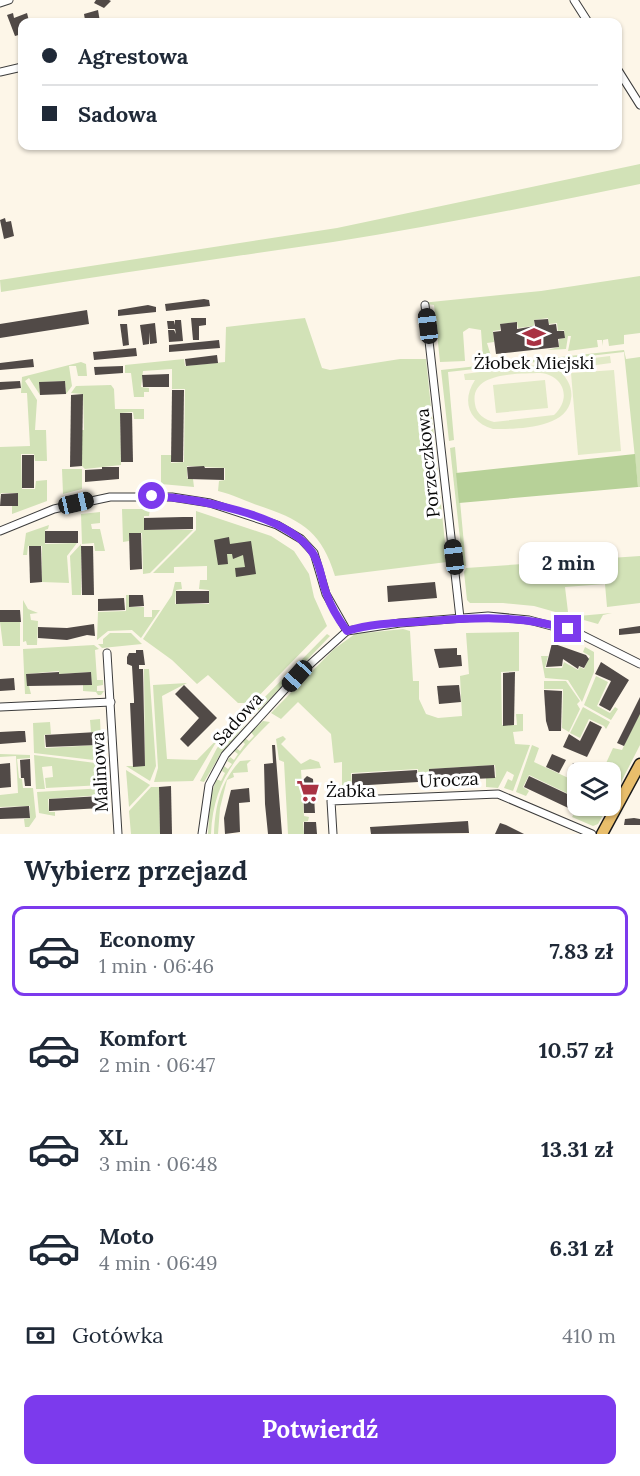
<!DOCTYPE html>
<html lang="pl">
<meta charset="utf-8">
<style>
:root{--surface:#fff;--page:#f2f2f3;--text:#1f2937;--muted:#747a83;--line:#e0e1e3;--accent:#7c3aed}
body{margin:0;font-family:Lora,serif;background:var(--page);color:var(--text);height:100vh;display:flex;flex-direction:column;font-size:22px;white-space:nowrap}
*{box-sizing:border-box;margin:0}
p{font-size:20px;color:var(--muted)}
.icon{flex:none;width:33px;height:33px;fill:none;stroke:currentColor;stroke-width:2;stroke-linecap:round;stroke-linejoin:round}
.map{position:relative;height:834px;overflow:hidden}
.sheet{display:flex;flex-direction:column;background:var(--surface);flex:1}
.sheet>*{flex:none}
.top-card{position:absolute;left:18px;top:18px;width:604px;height:132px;border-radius:12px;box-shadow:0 2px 4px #0004;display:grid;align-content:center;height:132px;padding:0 24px;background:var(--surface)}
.tools{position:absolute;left:567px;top:762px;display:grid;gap:12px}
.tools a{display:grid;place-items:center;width:54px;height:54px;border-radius:12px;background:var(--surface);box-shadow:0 2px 4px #0004;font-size:30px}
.end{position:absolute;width:27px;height:27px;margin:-14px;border:8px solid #7c3aed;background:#fff;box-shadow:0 0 0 3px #fff}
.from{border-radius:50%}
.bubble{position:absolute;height:42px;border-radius:12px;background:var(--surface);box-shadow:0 2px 4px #0004;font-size:20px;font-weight:700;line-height:42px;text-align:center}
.car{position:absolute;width:18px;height:36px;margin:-18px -9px;border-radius:8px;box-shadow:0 0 4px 2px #0007;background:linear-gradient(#222 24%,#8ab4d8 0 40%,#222 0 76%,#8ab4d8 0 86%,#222 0)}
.top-card b{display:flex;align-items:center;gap:21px;height:57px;font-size:22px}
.top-card b+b{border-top:2px solid var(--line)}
.top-card i{width:15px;height:15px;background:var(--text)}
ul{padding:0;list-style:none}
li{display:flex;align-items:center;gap:18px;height:90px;margin:0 12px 9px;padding:0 12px;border:3px solid transparent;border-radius:12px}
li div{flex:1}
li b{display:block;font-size:22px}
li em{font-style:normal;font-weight:700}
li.current{border-color:var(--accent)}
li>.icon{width:54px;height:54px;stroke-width:1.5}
h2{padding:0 24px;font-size:27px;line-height:72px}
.pay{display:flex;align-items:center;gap:15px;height:66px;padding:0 24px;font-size:22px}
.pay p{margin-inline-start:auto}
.cta{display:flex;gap:12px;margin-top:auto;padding:12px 24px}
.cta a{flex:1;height:69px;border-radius:12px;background:var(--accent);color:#fff;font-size:24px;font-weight:700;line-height:69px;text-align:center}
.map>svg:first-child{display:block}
</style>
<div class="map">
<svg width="640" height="834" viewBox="0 0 640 834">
<rect width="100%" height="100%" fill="#fdf6e8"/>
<!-- green -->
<g fill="#d2e2b7">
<path d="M 640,164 L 640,184 C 538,205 435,226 333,242 C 222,258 112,274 1,292 L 0,280 L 337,228 Z"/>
<path d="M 640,276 L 640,333 L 624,335 L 624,344 L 609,346 L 608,339 L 603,340 L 603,346 L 602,340 L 597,340 L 598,347 L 568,351 L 571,336 L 568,336 L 566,349 L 547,350 L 559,347 L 559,339 L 565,338 L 564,330 L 558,331 L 557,323 L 549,324 L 548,318 L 534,320 L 534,326 L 518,328 L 517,322 L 500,324 L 500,330 L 493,331 L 494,342 L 487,343 L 491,356 L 483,359 L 481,330 L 469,328 L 463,332 L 465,361 L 440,362 L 434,305 L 421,303 L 541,291 Z"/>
<path d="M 305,318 L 322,368 L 330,370 L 400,359 L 426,359 L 447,562 L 335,576 C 321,530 301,520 257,505 C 243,500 234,495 218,491 L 219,481 L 225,480 L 225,468 L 187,466 L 187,478 L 193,479 L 194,487 L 161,484 L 161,455 L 171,455 L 171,463 L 184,462 L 185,389 L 172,389 L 172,369 L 143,371 L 141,387 L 149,388 L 149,392 L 144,392 L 144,397 L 134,397 L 131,373 L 125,373 L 125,365 L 184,359 L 185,366 L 225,362 L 226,327 Z"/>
<path d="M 624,350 L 626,359 L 640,357 L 640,487 L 638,487 L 624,352 L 448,372 L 454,440 L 449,441 L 441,370 Z"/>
<path d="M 81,362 L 86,364 L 87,376 L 78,376 L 76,366 L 69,366 L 72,386 L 66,394 L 65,381 L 39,382 L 40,395 L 29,378 L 25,381 L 37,400 L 35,430 L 46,430 L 47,461 L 35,461 L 34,454 L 21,454 L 22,489 L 35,489 L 36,481 L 47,480 L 47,501 L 12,514 L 12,506 L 18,506 L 18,493 L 1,493 L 0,495 L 0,447 L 30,446 L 27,393 L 21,393 L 22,377 Z"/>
<path d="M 111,385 L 114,389 L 115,409 L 144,409 L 144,419 L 134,419 L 133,412 L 120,413 L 121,465 L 85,469 L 82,466 L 81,430 L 84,430 L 83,394 L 71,393 L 76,386 Z"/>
<path d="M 455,447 L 466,566 L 463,566 L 450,448 Z"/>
<path d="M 62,469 L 82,469 L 82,489 L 63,494 Z"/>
<path d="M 122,509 L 150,509 L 149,516 L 144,516 L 144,530 L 193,530 L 150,573 L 143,574 L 142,533 L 129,533 L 129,541 L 123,542 Z"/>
<path d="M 196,511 L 271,536 L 294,551 L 309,574 L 314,597 L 327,626 L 245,710 L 244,703 L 238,703 L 208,675 L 197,684 L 172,660 L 143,639 L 172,595 L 175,582 L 181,582 L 182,589 L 176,590 L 175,604 L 209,604 L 209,590 L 199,589 L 200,580 L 207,580 L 207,566 L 174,567 L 174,573 L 153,573 L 196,530 Z"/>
<path d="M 100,512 L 100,523 L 91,524 L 92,529 L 100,529 L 105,551 L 95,551 L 94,543 L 82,544 L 81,514 Z"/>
<path d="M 49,525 L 48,529 L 45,530 L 45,544 L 77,543 L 67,556 L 69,583 L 42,582 L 42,546 L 28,546 L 27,555 L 23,555 L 26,533 Z"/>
<path d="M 81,544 L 81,595 L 72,595 L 70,556 Z"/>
<path d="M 640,556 L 640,603 L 607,607 L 605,584 L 565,587 L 568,612 L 578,616 L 612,613 L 603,615 L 598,624 L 534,606 L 503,603 L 470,603 L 467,600 L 464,572 L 466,568 Z"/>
<path d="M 126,595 L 129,595 L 129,607 L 144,607 L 144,617 L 152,617 L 152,610 L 160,610 L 141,638 L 132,630 L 108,631 L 97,640 L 98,612 L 126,611 Z"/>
<path d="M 23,600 L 28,609 L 38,613 L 30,614 L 31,620 L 38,621 L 37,645 L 27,645 L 26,641 L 23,642 Z"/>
<path d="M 0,622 L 20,622 L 20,646 L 3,646 Z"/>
<path d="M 403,629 L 410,631 L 413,681 L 419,681 L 419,699 L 426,714 L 438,718 L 462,716 L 460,676 L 469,674 L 466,633 L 519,632 L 519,671 L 501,672 L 502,725 L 517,725 L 516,714 L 523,714 L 523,731 L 513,732 L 515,744 L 530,745 L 513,791 L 504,788 L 508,779 L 512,781 L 514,775 L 507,771 L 498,788 L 486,787 L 486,778 L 496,777 L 495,765 L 429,769 L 429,773 L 418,773 L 418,769 L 351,773 L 352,786 L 358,786 L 359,792 L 340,794 L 336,786 L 342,785 L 342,762 L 334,763 L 331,734 L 298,702 L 281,719 L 271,713 L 334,649 L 355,634 Z"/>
<path d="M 110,633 L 131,633 L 142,644 L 102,648 L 98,644 L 103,644 L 103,639 Z"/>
<path d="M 327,634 L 330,636 L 262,707 L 253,715 L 249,713 Z"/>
<path d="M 94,645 L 99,649 L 95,650 L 97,680 L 103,680 L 103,685 L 97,686 L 97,691 L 104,691 L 101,695 L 98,695 L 96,692 L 83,691 L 83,685 L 92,685 L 91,672 L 59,674 L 59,671 L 26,674 L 31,694 L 25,694 L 23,649 Z"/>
<path d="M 585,647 L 594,652 L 594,672 L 582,702 L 568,680 L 545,678 L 541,656 L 548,656 L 545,668 L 562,668 L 564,662 L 578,670 L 580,667 L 584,669 L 590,656 L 583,652 Z"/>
<path d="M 144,669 L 149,669 L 156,766 L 150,781 L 126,766 L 145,766 Z"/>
<path d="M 596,676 L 608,682 L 597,706 L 610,713 L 615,707 L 618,709 L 611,720 L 584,705 Z"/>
<path d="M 544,681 L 566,681 L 580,701 L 577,704 L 580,709 L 569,732 L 562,728 L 563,689 L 544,689 Z"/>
<path d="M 187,683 L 162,696 L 167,759 L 197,760 L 238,718 L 215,744 L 193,781 L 154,782 L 158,768 L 153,685 Z"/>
<path d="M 583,707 L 610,722 L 606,729 L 604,726 L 589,719 L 580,738 L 570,733 Z"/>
<path d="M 640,713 L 640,745 L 617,790 L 611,783 L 610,772 L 602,772 L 613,748 L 622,750 Z"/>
<path d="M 100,719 L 102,761 L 34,753 L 33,723 L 50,722 L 51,734 L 44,735 L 45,748 L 98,745 L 98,732 L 91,732 L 90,720 Z"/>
<path d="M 243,719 L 244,726 L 220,755 L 204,782 L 200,781 L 217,748 Z"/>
<path d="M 263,721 L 270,722 C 235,756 213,784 211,834 L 208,834 L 210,800 L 216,779 L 221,781 L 225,773 L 222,771 L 224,766 L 228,769 L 232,764 L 227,761 L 230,757 L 234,760 L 238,754 L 234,751 L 236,748 L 240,751 L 245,744 L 242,741 L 245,738 L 249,741 L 254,736 L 251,732 Z"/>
<path d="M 283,736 L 286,739 L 281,744 L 301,764 L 310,759 L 319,762 L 321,768 L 301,770 L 304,816 L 309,817 L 308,821 L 303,822 L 304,834 L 288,834 L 284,762 L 279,760 L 276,739 Z"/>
<path d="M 532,745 L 539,748 L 534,762 L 577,782 L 577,798 L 529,775 L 523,787 L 529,791 L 526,796 L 516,792 Z"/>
<path d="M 0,754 L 30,755 L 30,758 L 17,759 L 19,778 L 22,779 L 23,788 L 33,788 L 36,817 L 29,827 L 25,827 L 24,819 L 30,818 L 30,806 L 0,807 L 0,795 L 18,793 L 16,756 L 0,757 Z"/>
<path d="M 34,755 L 103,764 L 103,785 L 46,788 L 45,778 L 53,777 L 52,766 L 42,767 L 45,789 L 36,789 Z"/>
<path d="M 251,760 L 247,764 L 248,772 L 233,773 L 234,777 L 227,780 L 220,808 L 218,834 L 214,834 C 215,806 221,781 240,761 Z"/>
<path d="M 126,770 L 150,785 L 129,807 Z"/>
<path d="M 151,787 L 159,787 L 160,834 L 131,834 L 129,811 Z"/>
<path d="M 105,788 L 106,813 L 98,813 L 99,809 L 102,808 L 101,795 L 48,799 L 49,812 L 55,812 L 55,816 L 39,813 L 37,792 Z"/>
<path d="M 588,806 L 608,806 L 598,824 L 593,826 L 572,817 L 575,812 L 583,815 Z"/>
</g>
<!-- forest -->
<path fill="#b7d198" d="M 635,454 L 638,487 L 459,503 L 456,473 Z"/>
<!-- pitch -->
<g fill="#e2eac7" fill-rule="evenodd">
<path d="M 610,356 L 611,363 L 559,370 C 567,378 573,387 571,399 C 567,429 517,429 493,429 C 469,422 461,401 475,380 L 465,380 L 464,374 ZM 540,373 C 564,375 572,399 554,415 L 494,422 C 485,420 476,414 475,404 C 469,371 520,374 540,373 Z"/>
<path d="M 614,370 L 621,451 L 578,455 L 571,373 Z"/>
<path d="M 545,380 L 548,408 L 496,413 L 493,385 Z"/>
</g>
<!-- building -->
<g fill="#514a47">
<path d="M 96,0 L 109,0 L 111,1 L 104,8 L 94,3 Z"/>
<path d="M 98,10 L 100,22 L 85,20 L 84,14 Z"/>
<path d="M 13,13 L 14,18 L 27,13 L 29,21 L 21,25 L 22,34 L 15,36 L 7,15 Z"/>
<path d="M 5,218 L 6,222 L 11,221 L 14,236 L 4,239 L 0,220 Z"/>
<path d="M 204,299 L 209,300 L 210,306 L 166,311 L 165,304 Z"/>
<path d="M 148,305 L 156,307 L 156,312 L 118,316 L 118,310 Z"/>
<path d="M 87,310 L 89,324 L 0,338 L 0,324 Z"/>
<path d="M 191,318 L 206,318 L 206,325 L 199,326 L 199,340 L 193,340 Z"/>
<path d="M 548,319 L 549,325 L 556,324 L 557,331 L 564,331 L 565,338 L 558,339 L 559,347 L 496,354 L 493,332 L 501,331 L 500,324 L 517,322 L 517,329 L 535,326 L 534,320 Z"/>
<path d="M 175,320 L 181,320 L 183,341 L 169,342 L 168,330 L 174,330 L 176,334 L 175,329 L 168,329 L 167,321 L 174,321 L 175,325 Z"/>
<path d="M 155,323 L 157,343 L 150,344 L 149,332 L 149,344 L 143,345 L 140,325 Z"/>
<path d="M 120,324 L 127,324 L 129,345 L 123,346 Z"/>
<path d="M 219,340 L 220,348 L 169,352 L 169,345 Z"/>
<path d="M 136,348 L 137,356 L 94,360 L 93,352 Z"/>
<path d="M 217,355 L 218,363 L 186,366 L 185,359 Z"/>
<path d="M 33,359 L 34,367 L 0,370 L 0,363 Z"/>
<path d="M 123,366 L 123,373 L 95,375 L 94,367 Z"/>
<path d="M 169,374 L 169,387 L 143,387 L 142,375 Z"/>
<path d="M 20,381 L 21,388 L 0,390 L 0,382 Z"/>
<path d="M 65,381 L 66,394 L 40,395 L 39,382 Z"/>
<path d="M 172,390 L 184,390 L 183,462 L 171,462 Z"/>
<path d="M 83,394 L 82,466 L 70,467 L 71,395 Z"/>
<path d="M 120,413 L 132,413 L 133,462 L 121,462 Z"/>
<rect x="22" y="455" width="12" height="33"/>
<path d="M 204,466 L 205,468 L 224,468 L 224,480 L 188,479 L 187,467 Z"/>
<path d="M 102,467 L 119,467 L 119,479 L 85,482 L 85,470 L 102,469 Z"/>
<path d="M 18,493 L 18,506 L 0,506 L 1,494 Z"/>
<path d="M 183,517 L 193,517 L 193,529 L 144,530 L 144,518 Z"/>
<rect x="45" y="531" width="33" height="12"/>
<path d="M 129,533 L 141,533 L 142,569 L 130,570 Z"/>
<path d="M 229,537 L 230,544 L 251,541 L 256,574 L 236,577 L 235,568 L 245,567 L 243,555 L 233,559 L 232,554 L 227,554 L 228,564 L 218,565 L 214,540 Z"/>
<path d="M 29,546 L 41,546 L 42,582 L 30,583 Z"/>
<path d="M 81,546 L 93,546 L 94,595 L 82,595 Z"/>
<path d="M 435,582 L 437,598 L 388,602 L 387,586 Z"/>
<path d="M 176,591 L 209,591 L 209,603 L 176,604 Z"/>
<path d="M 129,595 L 143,595 L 144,606 L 129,607 Z"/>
<path d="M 124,598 L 125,610 L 98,611 L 98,599 Z"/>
<path d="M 0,610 L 20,610 L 21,622 L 0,622 Z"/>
<path d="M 94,624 L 95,636 L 87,635 L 67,640 L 38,638 L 38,627 L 67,628 Z"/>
<path d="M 640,626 L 640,633 L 619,635 L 619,629 Z"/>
<path d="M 552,643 L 586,655 L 589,659 L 584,668 L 579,666 L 578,669 L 563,659 L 562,666 L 546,667 Z"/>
<path d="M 457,648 L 457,655 L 461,655 L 462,666 L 439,668 L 434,649 Z"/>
<path d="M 136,650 L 143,650 L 145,665 L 139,665 L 139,669 L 143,669 L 145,766 L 133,767 L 130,703 L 134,703 L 134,700 L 132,666 L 127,664 L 127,657 L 129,653 L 136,653 Z"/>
<path d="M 601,662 L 629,680 L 610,711 L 599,705 L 611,681 L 595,674 Z"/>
<path d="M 59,672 L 59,674 L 91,672 L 92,685 L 27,686 L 26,674 Z"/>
<path d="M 515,672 L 514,725 L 503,726 L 503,673 Z"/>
<path d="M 14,678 L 15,690 L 0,691 L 0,679 Z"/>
<path d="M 184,685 L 217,718 L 188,747 L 180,739 L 199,718 L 175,694 Z"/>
<path d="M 459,685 L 461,702 L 439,704 L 437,686 Z"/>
<path d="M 544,690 L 562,691 L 561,731 L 549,731 L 546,721 Z"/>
<path d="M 640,697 L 640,714 L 624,746 L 617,743 Z"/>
<path d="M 590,721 L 602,727 L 587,757 L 563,747 L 569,734 L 580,741 Z"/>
<path d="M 19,731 L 25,731 L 26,742 L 0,744 L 0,732 Z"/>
<path d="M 97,732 L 98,745 L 46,747 L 45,735 Z"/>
<path d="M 272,745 L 275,745 L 282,834 L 268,834 L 265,804 L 264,764 L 273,763 Z"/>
<path d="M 552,754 L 566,760 L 559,773 L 546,767 Z"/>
<path d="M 30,759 L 31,786 L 25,786 L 24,778 L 21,778 L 20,760 Z"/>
<path d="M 10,763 L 11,787 L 0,788 L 0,764 Z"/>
<path d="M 573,763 L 587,770 L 585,772 L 578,772 L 578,782 L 567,777 Z"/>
<path d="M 494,765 L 495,778 L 429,781 L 429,769 Z"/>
<path d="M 417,770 L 418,782 L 352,786 L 352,774 Z"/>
<path d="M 307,776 L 313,779 L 315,813 L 304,813 L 303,780 Z"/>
<path d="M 529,776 L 578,799 L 578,806 L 587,806 L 583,815 L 524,787 Z"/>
<path d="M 171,786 L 172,834 L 160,834 L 159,787 Z"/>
<path d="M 249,788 L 250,802 L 239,803 L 240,832 L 225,834 L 224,818 L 231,790 Z"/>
<path d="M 101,796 L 101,808 L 49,811 L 49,799 Z"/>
<path d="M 29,806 L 30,818 L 0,819 L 0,808 Z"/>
<path d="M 634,818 L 640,819 L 640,825 L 624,825 L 625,819 Z"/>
<path d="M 468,821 L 469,833 L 371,834 L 370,827 Z"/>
<path d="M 304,822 L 316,822 L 317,834 L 304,834 Z"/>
<path d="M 500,823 L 506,825 L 524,834 L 495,834 Z"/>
</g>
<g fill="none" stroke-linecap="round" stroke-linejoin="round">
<!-- minor casing -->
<g stroke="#3c3c3c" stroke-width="9">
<g id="minor">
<path d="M 574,0 L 588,22"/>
<path d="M 0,3 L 9,0"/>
<path d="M 618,70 L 640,105"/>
<path d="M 0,72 L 22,67"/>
<path d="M 425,305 L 460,618"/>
<path d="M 0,531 L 54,509 L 110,497 L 172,497 L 210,503 L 277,525 L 301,539 L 314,553 L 326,594 L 347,631"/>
<path d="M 107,653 L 118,834"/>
<path d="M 0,707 L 111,702"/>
<path d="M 202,834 L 209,785 L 225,755 L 297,676 L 347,631 L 400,623 L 488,616 L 529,620 L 578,633 L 640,664"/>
<path d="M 333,834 L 331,801 L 498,794 L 592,834"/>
</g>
</g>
<!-- primary casing -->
<g stroke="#1a1a1a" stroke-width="13">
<path id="primary" d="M 602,834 L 640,764"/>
</g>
<!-- minor -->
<use href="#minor" stroke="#fff" stroke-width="7"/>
<!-- primary -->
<use href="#primary" stroke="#e9be6b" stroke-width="10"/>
</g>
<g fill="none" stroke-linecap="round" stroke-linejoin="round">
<!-- route -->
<path stroke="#7c3aed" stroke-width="8" d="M 152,496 C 194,498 287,514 312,552 C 321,564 321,581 327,595 C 331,608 339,620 347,631 C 369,624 393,623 416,622 C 469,618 517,614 568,629"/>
</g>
<!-- icons -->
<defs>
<g id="school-bare" transform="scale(1.8)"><path d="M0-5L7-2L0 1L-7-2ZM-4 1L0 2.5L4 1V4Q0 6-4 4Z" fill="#a93243" stroke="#fff" stroke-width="2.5" paint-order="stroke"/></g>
<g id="supermarket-bare" transform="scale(1.8)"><path d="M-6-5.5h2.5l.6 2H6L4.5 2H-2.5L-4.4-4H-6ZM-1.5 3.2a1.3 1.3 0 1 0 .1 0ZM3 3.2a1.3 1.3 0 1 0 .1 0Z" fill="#a93243" stroke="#fff" stroke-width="2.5" paint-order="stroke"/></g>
</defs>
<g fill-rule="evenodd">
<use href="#school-bare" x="534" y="337"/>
<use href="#supermarket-bare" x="308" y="791"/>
</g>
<g text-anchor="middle" stroke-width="6" stroke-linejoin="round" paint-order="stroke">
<!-- poi labels -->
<g font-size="18" fill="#090909" stroke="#fff">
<text x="534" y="369">Żłobek Miejski</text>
<text x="326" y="797" text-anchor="start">Żabka</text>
</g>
<!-- street labels -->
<g font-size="18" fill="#090909" stroke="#fff">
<text transform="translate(428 463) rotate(-96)" y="6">Porzeczkowa</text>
<text transform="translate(238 719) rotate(-48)" y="6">Sadowa</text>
<text transform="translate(100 772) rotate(-93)" y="6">Malinowa</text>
<text transform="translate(449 780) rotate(-3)" y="6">Urocza</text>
</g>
</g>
</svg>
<div class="tools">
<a><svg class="icon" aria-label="layers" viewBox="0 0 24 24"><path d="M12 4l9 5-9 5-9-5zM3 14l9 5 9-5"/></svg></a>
</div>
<i class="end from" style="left:152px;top:496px"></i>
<i class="end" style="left:568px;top:629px"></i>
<div class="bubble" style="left:519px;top:542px;width:99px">2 min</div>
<i class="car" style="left:428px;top:326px;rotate:353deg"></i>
<i class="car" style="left:76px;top:503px;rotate:77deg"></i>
<i class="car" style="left:454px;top:557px;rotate:353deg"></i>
<i class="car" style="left:297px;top:676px;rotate:222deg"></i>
<div class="top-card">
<b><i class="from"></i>Agrestowa</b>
<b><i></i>Sadowa</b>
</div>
</div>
<section class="sheet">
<h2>Wybierz przejazd</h2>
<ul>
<li class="current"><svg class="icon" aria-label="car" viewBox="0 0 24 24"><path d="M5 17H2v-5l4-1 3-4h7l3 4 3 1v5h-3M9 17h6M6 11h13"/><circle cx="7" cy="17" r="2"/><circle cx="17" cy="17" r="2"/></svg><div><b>Economy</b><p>1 min · 06:46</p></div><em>7.83 zł</em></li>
<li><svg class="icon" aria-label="car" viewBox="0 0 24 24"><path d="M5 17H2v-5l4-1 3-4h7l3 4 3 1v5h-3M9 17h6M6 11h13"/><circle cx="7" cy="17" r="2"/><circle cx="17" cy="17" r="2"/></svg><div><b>Komfort</b><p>2 min · 06:47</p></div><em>10.57 zł</em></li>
<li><svg class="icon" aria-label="car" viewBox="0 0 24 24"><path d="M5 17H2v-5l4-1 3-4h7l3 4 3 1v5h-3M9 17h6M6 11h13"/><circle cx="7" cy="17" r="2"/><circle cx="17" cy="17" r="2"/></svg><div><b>XL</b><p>3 min · 06:48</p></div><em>13.31 zł</em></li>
<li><svg class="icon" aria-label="car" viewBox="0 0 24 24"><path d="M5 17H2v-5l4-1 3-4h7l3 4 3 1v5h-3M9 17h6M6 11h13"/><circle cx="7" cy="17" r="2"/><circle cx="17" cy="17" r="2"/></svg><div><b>Moto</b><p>4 min · 06:49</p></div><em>6.31 zł</em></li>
</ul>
<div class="pay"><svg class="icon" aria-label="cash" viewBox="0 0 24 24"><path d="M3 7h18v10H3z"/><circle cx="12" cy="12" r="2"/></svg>Gotówka<p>410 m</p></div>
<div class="cta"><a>Potwierdź</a></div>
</section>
